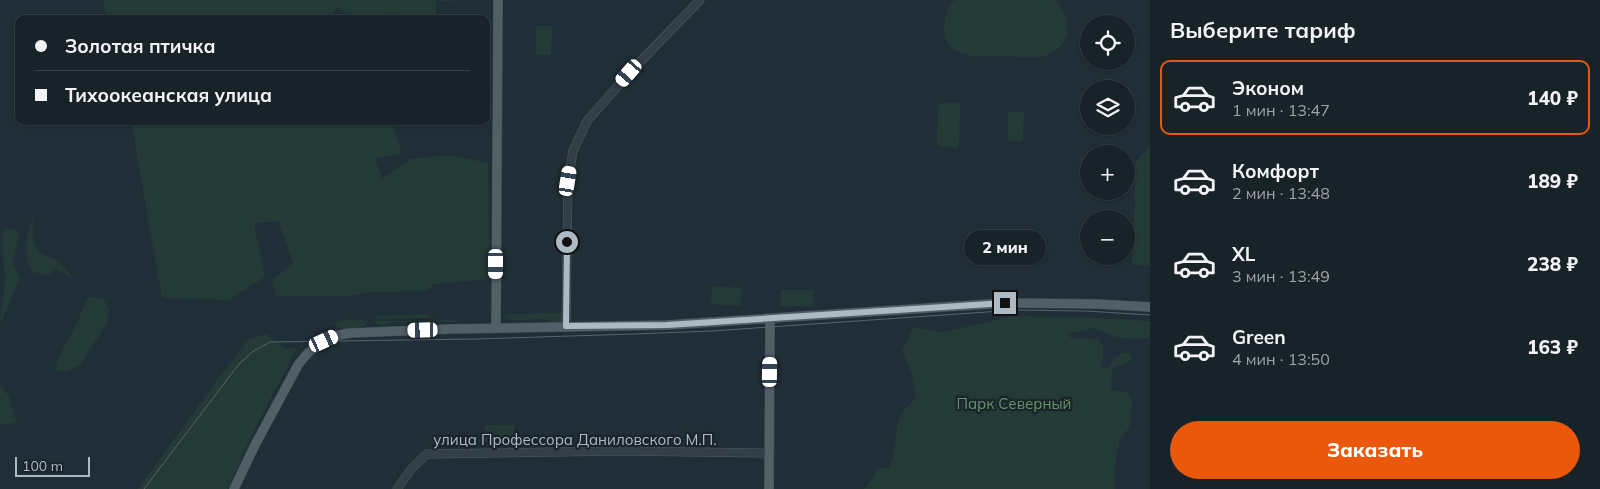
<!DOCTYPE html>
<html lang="ru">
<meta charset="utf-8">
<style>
:root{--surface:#182229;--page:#252f35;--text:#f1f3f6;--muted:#9fa4a8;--line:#363f46;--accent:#ea580c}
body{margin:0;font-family:Mulish,sans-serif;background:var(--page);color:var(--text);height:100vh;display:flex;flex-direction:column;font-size:19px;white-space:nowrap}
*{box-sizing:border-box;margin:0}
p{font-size:16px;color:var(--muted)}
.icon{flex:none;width:28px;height:28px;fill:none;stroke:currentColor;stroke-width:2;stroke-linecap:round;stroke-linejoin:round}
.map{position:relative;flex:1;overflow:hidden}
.panel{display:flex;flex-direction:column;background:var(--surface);width:450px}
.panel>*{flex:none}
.banner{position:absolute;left:15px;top:15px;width:475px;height:110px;border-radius:10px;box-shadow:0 1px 4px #0004,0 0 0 1px var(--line);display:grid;align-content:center;height:110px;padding:0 20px;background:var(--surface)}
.tools{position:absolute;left:1080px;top:15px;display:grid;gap:10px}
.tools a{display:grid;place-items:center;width:55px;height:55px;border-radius:50%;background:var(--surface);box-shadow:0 1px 4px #0004,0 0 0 1px var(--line);font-size:25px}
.scale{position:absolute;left:15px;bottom:12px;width:75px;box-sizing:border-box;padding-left:5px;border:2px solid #adbac4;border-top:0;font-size:14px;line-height:18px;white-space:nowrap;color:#adbac4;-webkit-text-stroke:4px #19242b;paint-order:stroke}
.end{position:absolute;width:22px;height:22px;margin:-11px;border:6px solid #adbac4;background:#111;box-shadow:0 0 0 2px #111}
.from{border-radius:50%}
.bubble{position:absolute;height:35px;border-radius:18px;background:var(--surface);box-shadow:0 1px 4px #0004,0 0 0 1px var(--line);font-size:16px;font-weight:800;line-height:35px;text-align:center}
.car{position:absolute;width:15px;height:30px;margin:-15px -8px;border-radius:6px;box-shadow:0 0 4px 1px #0007;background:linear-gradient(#fff 24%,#345 0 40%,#fff 0 76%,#345 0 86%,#fff 0)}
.banner b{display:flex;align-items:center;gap:18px;height:48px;font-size:19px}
.banner b+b{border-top:1px solid var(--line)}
.banner i{width:12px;height:12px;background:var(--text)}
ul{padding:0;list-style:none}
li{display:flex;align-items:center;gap:15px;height:75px;margin:0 10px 8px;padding:0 10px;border:2px solid transparent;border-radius:10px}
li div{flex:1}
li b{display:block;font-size:19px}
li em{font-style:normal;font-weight:800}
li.active{border-color:var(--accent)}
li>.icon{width:45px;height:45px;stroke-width:1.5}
h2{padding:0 20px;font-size:22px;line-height:60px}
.primary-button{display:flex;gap:10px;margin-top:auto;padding:10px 20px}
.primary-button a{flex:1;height:58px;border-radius:30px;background:var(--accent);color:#fff;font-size:20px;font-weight:800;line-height:58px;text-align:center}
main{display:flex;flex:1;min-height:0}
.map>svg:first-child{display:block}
</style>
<main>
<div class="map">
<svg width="1150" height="489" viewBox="0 0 1150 489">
<rect width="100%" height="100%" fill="#202e37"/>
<!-- green -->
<g fill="#233a37">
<path d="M 103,0 L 491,0 L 436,1 L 436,19 L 399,19 L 392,12 L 383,19 L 353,19 L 338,7 L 328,19 L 107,19 Z"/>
<path d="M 956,0 L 1055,0 C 1075,21 1071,48 1042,57 C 1027,57 1011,57 995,56 C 986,56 977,57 968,55 C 939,49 941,25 950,3 Z"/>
<path d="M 536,26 L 552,26 L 551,55 L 536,55 Z"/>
<path d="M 941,103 L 957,103 L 960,106 L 959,145 L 956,148 L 941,147 L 937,144 L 938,106 Z"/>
<path d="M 1008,112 L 1024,112 L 1023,141 L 1008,141 Z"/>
<path d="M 131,121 L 351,121 L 351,127 C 369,121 376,120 393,126 L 402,153 L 376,159 L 382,179 L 410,159 L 451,155 L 488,163 L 490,279 L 434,284 L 426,291 L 372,292 L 348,296 L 276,296 L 272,280 L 293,263 L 278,221 L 254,224 L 265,277 L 229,300 L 162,298 Z"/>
<path d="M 1150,147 L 1150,266 L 1132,265 L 1136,161 Z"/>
<path d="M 34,217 C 32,229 31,243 40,252 C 43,256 50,256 54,259 C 63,264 68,271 73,279 L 55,269 L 49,275 C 43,274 37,274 33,271 C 20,263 27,228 34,217 Z"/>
<path d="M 4,229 L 13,229 L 19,233 L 13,262 L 20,279 L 0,325 C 0,306 7,287 4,267 C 3,255 0,240 4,229 Z"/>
<path d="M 712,286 L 742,288 L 741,306 L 711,304 Z"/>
<path d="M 781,290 L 814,290 L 814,306 L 780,306 Z"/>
<path d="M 90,297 L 103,298 L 109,309 L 106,325 L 79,366 L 67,371 L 56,371 C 60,349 69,340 78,321 C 82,312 83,304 90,297 Z"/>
<path d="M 564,313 C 564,316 564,319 562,321 C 557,325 548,320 542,319 C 531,318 512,324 503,317 L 507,314 Z"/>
<path d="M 426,314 L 433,317 L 433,318 L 381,319 L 374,317 L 375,316 Z"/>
<path d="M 1013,316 L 1096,318 L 1150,321 L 1150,336 L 1147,338 L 1132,339 L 1116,337 L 1092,328 L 1067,334 L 1071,338 L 1098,339 C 1107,348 1102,355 1101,366 L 1103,368 L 1108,367 C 1113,360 1116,354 1126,352 L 1131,355 L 1131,360 C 1125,366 1118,363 1112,369 L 1111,388 L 1112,390 L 1127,392 L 1133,401 L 1129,428 L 1120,439 L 1116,458 L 1114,489 L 863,489 C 871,484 874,477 876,468 L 889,468 C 898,452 893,434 900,417 C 902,410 911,404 915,398 L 913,379 L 902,350 L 914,327 L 943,332 Z"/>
<path d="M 362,319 L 367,324 C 361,330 344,331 336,327 L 335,322 L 339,321 Z"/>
<path d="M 375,320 L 380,321 L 457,320 L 456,322 L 392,322 L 384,326 L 376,324 Z"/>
<path d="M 267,334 L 287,349 L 297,348 L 249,441 L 228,489 L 138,489 L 225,369 L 249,339 Z"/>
<path d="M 0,385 L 9,396 L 17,423 L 0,425 Z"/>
<rect x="485" y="425" width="29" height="17"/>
</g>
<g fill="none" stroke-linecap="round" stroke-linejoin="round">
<!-- minor casing -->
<g stroke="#515d65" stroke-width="9">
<g id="minor">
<path d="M 566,327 L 568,181 L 573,151 L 587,121 L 633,69 L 700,0"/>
<path d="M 397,489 L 412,468 L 427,454 L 621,451 L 769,453"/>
</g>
</g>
<!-- major casing -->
<g stroke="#404b54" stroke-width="10">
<g id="major">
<path d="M 496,328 L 498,0"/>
<path d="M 234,489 L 255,445 L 298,365 L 306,355 L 319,343 L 334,336 L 350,333 L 450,329 L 667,325 L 1005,303 L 1097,304 L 1150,307"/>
<path d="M 769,489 L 770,319"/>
</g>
</g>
<!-- minor -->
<use href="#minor" stroke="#333f47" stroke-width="8"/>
<!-- major -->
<use href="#major" stroke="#515f67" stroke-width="9"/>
<!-- tram -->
<path stroke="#55646e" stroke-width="1" d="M 144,489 L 239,364 L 252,352 L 270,342 L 476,339 L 634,334 L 712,331 L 1016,310 L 1086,311 L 1150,315"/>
</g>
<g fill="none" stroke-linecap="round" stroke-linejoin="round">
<!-- route -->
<path stroke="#adbac4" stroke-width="6" d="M 567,242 L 566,326 L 667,325 L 1005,303"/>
</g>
<g text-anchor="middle" stroke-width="4.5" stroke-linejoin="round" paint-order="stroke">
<!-- park labels -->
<g font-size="15" fill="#659467" stroke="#19242b">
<text x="1014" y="409">Парк Северный</text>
</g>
<!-- street labels -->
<g font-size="15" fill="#adbac4" stroke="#19242b">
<text x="575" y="445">улица Профессора Даниловского М.П.</text>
</g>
</g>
</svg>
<div class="tools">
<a><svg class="icon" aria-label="locate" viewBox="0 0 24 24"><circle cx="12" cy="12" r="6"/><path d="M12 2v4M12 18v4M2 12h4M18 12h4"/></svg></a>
<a><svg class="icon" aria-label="layers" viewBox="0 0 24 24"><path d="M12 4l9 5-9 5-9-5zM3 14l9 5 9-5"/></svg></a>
<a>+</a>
<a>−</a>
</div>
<div class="scale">100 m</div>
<i class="end from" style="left:567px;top:242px"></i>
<i class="end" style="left:1005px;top:303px"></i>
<div class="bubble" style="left:964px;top:230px;width:82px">2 мин</div>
<i class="car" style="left:629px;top:73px;rotate:221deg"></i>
<i class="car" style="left:568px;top:181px;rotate:9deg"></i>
<i class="car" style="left:496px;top:264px;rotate:180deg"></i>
<i class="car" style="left:423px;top:330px;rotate:269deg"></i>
<i class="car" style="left:324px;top:341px;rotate:65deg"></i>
<i class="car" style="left:770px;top:372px;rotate:1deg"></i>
<div class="banner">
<b><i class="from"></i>Золотая птичка</b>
<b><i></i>Тихоокеанская улица</b>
</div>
</div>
<section class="panel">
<h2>Выберите тариф</h2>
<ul>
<li class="active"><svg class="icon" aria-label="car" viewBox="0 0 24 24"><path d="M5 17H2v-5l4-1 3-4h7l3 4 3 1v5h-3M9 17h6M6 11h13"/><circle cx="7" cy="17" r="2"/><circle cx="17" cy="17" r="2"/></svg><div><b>Эконом</b><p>1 мин · 13:47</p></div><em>140 ₽</em></li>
<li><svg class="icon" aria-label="car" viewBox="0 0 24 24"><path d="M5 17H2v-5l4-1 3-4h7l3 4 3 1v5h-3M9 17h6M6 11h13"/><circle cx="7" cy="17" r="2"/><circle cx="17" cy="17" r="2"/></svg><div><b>Комфорт</b><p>2 мин · 13:48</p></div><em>189 ₽</em></li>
<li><svg class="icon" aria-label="car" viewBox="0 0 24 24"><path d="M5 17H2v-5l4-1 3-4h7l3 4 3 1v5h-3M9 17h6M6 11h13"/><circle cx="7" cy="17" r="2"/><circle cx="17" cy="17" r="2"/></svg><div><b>XL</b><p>3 мин · 13:49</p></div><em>238 ₽</em></li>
<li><svg class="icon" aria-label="car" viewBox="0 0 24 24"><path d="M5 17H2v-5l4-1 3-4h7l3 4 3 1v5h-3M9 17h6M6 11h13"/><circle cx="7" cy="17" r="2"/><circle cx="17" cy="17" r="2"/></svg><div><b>Green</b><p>4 мин · 13:50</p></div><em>163 ₽</em></li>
</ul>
<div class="primary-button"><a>Заказать</a></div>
</section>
</main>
